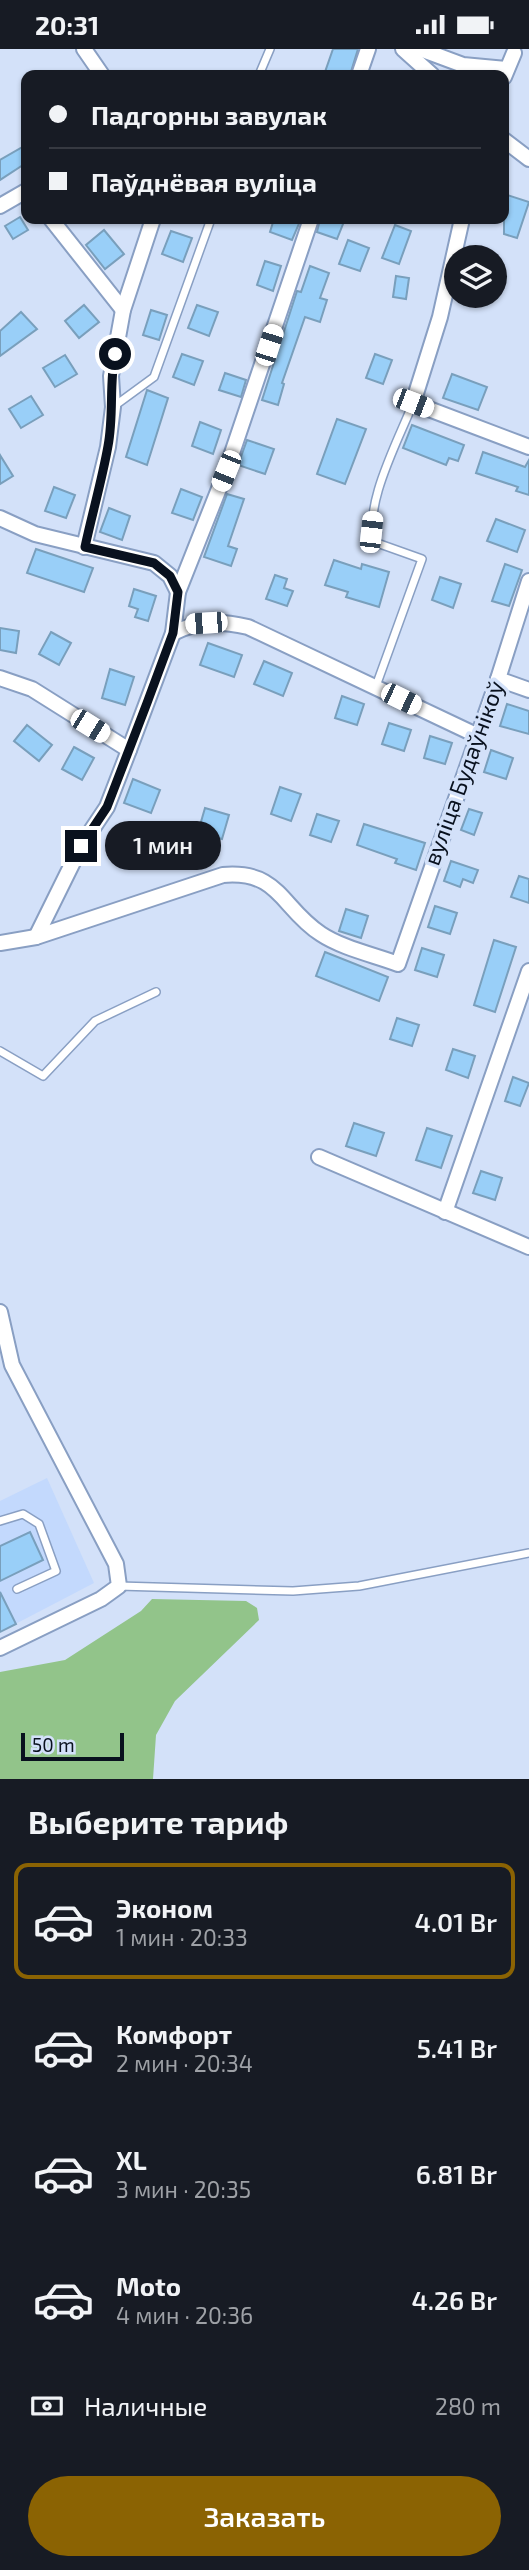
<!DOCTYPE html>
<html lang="ru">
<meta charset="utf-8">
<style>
:root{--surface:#171b24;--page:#20242c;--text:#f1f3f6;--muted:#9ea1a6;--line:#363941;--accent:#8b6303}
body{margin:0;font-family:"Exo 2",sans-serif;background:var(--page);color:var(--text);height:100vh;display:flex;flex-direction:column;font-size:26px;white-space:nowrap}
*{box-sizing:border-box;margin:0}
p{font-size:23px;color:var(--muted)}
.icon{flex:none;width:38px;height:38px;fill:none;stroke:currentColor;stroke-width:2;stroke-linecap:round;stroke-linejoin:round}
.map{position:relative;height:1730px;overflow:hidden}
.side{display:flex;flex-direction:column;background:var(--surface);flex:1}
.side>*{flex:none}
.banner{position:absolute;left:21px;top:21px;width:488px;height:154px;border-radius:14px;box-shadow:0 2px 5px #0004;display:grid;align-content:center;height:154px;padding:0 28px;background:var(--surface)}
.fabs{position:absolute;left:444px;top:196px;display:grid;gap:14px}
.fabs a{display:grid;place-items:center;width:63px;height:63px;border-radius:50%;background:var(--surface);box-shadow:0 2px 5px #0004;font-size:35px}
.scale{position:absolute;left:21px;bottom:18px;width:103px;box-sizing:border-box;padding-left:7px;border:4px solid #09111e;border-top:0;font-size:19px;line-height:24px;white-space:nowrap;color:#09111e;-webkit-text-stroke:5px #d3e1f9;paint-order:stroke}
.end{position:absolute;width:32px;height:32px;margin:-16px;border:9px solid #09111e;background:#fff;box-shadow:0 0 0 4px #fff}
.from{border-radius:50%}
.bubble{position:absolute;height:49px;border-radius:24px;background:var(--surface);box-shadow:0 2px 5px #0004;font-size:23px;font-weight:600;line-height:49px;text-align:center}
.car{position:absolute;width:21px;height:42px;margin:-21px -10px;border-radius:9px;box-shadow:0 0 5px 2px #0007;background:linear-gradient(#fff 24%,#345 0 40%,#fff 0 76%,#345 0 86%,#fff 0)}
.banner b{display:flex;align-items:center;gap:24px;height:66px;font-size:26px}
.banner b+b{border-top:2px solid var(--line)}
.banner i{width:18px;height:18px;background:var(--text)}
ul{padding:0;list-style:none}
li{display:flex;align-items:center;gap:21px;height:116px;margin:0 14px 10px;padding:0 14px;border:4px solid transparent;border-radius:14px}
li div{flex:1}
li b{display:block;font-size:26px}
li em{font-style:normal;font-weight:600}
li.on{border-color:var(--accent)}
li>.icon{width:63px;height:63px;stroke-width:1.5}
h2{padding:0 28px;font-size:32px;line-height:84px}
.pay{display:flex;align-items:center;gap:18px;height:77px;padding:0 28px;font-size:26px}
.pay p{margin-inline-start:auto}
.primary-button{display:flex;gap:14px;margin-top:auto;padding:14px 28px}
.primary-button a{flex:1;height:80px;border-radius:42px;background:var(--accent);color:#fff;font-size:28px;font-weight:600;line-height:80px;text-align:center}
.status{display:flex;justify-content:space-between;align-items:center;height:49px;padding:0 35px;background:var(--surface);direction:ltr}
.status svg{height:19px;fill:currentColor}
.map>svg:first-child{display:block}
</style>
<div class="status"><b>20:31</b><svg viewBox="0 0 49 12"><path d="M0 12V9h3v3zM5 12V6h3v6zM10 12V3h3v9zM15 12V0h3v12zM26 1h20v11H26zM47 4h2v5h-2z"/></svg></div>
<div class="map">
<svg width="529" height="1730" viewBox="0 0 529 1730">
<rect width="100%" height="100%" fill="#d3e1f9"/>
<!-- built -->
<path fill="#c3d9fd" d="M 47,1429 L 94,1534 L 0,1583 L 0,1452 Z"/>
<!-- green -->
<path fill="#92c48a" d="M 152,1550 L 246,1552 L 257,1559 L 259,1571 L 175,1652 L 156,1686 L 153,1730 L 0,1730 L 0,1623 L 65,1611 L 141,1562 Z"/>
<!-- building -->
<g fill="#99cff8" stroke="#799fbc" stroke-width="2">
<path d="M 333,0 L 358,0 L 350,26 L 325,23 Z"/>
<path d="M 26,96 L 26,114 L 0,131 L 0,111 Z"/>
<path d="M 504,145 L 529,153 L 517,189 L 504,185 Z"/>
<path d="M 20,168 L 28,181 L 13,190 L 5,177 Z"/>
<path d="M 274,170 L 301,170 L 292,191 L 270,183 Z"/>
<path d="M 320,170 L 345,170 L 337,190 L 317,183 Z"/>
<path d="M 395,176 L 411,182 L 399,215 L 382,209 Z"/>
<path d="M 104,181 L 124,205 L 105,220 L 86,196 Z"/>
<path d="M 171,182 L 192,189 L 183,213 L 162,205 Z"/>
<path d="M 348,191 L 369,199 L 360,222 L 339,215 Z"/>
<path d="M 265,212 L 281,217 L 273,242 L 257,236 Z"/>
<path d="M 310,217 L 329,224 L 320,249 L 327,251 L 320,273 L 305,268 L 282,334 L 284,335 L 278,356 L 262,351 L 297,242 L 301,243 Z"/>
<path d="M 396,227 L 409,229 L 406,250 L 393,248 Z"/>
<path d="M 84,256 L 99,273 L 79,289 L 65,272 Z"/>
<path d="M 197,256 L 218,263 L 209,287 L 188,279 Z"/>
<path d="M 151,261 L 167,266 L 159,291 L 143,286 Z"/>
<path d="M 21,263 L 37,280 L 0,307 L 0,282 Z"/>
<path d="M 182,305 L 203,312 L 194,336 L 173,328 Z"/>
<path d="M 375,305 L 392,311 L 383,335 L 366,329 Z"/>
<path d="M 65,306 L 77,325 L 55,338 L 43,319 Z"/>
<path d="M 225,324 L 246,331 L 241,348 L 219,341 Z"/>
<path d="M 452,325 L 487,338 L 478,361 L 443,349 Z"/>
<path d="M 147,341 L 168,349 L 147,416 L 126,408 Z"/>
<path d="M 31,347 L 43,366 L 21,379 L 9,360 Z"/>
<path d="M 337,370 L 366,380 L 345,435 L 317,425 Z"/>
<path d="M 200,373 L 221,381 L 213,405 L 192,397 Z"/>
<path d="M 412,376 L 464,396 L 458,412 L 449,409 L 446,416 L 403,399 Z"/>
<path d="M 247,391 L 274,400 L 265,425 L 238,416 Z"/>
<path d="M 483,403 L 525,418 L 529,411 L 529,446 L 516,442 L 518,438 L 476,424 Z"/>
<path d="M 0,406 L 13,427 L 0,435 Z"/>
<path d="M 54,438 L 75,446 L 66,469 L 45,462 Z"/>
<path d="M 181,440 L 202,448 L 193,471 L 172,464 Z"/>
<path d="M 227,445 L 244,450 L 228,497 L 237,500 L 231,517 L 204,508 Z"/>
<path d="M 109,459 L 130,467 L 122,491 L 100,483 Z"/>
<path d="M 496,470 L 525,481 L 517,503 L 487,492 Z"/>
<path d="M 36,500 L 93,519 L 84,543 L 27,524 Z"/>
<path d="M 334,511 L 361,520 L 362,515 L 389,523 L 379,558 L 346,548 L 348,543 L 325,536 Z"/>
<path d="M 505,515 L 522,521 L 509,557 L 492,552 Z"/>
<path d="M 275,526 L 287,530 L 284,539 L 293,542 L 287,557 L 266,550 Z"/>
<path d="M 440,528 L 461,535 L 453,559 L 432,551 Z"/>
<path d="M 134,540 L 156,547 L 148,572 L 135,568 L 138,560 L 129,557 Z"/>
<path d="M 0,579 L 19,582 L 16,604 L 0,601 Z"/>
<path d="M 51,583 L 71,594 L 59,616 L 39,605 Z"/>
<path d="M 208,594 L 242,606 L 234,628 L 200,616 Z"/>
<path d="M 264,612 L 292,624 L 283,647 L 254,635 Z"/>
<path d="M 110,620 L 134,628 L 125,656 L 102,649 Z"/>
<path d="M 342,647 L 364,655 L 357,676 L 335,669 Z"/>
<path d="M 507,655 L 529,662 L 529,685 L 500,677 Z"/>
<path d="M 389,674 L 411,681 L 404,702 L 382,695 Z"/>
<path d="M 27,676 L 52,696 L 39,712 L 14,692 Z"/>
<path d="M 430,687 L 452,694 L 445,715 L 424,709 Z"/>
<path d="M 74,698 L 94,709 L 82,731 L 62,720 Z"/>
<path d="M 491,701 L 513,709 L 506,730 L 484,723 Z"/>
<path d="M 133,730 L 160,741 L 151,764 L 124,754 Z"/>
<path d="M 280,738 L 301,745 L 291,772 L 271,765 Z"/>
<path d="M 205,759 L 229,766 L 222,790 L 198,783 Z"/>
<path d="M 469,760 L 482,764 L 474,786 L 461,781 Z"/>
<path d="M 317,765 L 339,772 L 331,793 L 310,786 Z"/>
<path d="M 364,775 L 425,794 L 416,821 L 395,814 L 397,810 L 357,796 Z"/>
<path d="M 451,812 L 478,821 L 473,834 L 463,830 L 460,838 L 444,832 Z"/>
<path d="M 519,827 L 529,830 L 529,854 L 511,848 Z"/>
<path d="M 435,857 L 457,864 L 450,885 L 428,878 Z"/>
<path d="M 346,860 L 368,867 L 361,889 L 339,882 Z"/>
<path d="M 494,891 L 516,898 L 495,963 L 474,956 Z"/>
<path d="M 422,899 L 444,906 L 437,928 L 415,921 Z"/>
<path d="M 325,903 L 388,928 L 379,952 L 316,927 Z"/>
<path d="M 397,969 L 419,976 L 412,997 L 390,990 Z"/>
<path d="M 453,1000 L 475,1007 L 468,1029 L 446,1021 Z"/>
<path d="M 513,1028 L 529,1034 L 520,1057 L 505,1052 Z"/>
<path d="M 354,1074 L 384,1084 L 376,1107 L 346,1097 Z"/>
<path d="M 427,1079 L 452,1087 L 441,1119 L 416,1111 Z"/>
<path d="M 481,1122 L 502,1129 L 495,1151 L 473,1144 Z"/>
<path d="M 30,1483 L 43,1511 L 0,1532 L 0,1497 Z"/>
<path d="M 0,1543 L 16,1575 L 0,1583 Z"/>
</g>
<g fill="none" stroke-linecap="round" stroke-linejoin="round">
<!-- lane casing -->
<g stroke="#899fc3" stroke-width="10">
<g id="lane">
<path d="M 259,26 L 270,0"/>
<path d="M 113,358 L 154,328 L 211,170"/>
<path d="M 376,637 L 422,510 L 377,494 C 359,463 401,386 413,354"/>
<path d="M 0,1002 L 43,1027 L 95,972 L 156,943"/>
<path d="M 0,1472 L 23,1465 L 39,1475 L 56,1522 L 17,1540"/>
<path d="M 119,1537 L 293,1542 L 359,1537 L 529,1504"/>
</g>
</g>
<!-- street casing -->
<g stroke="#899fc3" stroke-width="18">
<g id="street">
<path d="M 84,0 L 102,26"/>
<path d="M 403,0 L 432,26"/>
<path d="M 420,0 L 463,16 L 506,20"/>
<path d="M 359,26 L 368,0"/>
<path d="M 504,28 L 514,4"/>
<path d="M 504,91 L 529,110"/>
<path d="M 0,157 L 26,142"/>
<path d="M 51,170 L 123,261"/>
<path d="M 462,170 L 440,268 L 413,354 L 529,398"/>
<path d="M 0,469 L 35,485 L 154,514 L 170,527 L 178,543"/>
<path d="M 84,498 L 108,398 L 113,358 L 111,327 L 123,261 L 153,170"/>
<path d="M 173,584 C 199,571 221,572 248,578 L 476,686"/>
<path d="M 0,629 L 32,640 L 129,701"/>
<path d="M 498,630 L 529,641"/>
<path d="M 36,888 L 81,797 L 107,758 L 129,701 L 173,584 L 178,543 L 226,422 L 311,170"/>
<path d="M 0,894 L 36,888 L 223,826 C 280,821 281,859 321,885 C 342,899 374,906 398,915 L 498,630 L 529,532"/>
<path d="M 319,1108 L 529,1198"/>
<path d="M 445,1163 L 529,922"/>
<path d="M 0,1263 L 12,1316 L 116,1515 L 119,1537 L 101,1550 L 0,1599"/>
</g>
</g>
<!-- lane -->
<use href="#lane" stroke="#fff" stroke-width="7"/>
<!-- street -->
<use href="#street" stroke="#fff" stroke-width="14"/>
</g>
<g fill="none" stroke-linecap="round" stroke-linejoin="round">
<!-- route -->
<path stroke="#09111e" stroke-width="9" d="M 81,797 L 107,758 L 147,654 L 173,584 L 178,543 L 170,527 L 154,514 L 85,498 C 92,465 102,431 108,397 C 114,366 109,335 115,305"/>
</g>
<g text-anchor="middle" stroke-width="7" stroke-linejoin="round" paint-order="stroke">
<!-- street labels -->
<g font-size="23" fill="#09111e" stroke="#d3e1f9">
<text transform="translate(464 724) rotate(-70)" y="8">вуліца Будаўнікоў</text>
</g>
</g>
</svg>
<div class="fabs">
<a><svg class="icon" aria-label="layers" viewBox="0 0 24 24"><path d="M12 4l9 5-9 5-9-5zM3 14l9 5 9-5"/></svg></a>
</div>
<div class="scale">50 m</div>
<i class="end from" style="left:115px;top:305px"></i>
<i class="end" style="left:81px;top:797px"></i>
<div class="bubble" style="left:105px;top:772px;width:116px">1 мин</div>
<i class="car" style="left:269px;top:296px;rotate:18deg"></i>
<i class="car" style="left:413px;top:354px;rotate:111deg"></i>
<i class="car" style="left:226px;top:422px;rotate:202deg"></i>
<i class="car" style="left:371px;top:483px;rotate:6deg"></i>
<i class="car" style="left:206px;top:574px;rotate:266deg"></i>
<i class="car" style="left:401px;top:650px;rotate:116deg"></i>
<i class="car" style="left:90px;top:677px;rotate:122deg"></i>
<div class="banner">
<b><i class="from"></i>Падгорны завулак</b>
<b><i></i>Паўднёвая вуліца</b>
</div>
</div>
<section class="side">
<h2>Выберите тариф</h2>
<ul>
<li class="on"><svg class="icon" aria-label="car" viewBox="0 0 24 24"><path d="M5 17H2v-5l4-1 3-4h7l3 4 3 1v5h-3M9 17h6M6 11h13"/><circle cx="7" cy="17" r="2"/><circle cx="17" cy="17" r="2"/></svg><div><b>Эконом</b><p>1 мин · 20:33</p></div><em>4.01 Br</em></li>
<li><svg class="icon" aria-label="car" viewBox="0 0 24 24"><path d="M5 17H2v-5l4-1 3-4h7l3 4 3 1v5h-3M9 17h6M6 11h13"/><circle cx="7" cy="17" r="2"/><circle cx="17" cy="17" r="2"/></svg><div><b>Комфорт</b><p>2 мин · 20:34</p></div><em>5.41 Br</em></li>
<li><svg class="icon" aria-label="car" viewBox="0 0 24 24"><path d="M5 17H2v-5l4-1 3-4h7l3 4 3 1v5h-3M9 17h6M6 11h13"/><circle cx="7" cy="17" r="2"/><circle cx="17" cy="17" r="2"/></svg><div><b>XL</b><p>3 мин · 20:35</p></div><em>6.81 Br</em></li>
<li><svg class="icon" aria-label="car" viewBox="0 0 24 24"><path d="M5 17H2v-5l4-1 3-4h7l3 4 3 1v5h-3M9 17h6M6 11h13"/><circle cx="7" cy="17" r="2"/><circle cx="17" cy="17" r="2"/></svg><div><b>Moto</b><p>4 мин · 20:36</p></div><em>4.26 Br</em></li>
</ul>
<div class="pay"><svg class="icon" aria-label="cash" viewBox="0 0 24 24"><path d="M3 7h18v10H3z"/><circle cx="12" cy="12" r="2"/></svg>Наличные<p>280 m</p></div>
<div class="primary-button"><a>Заказать</a></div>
</section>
